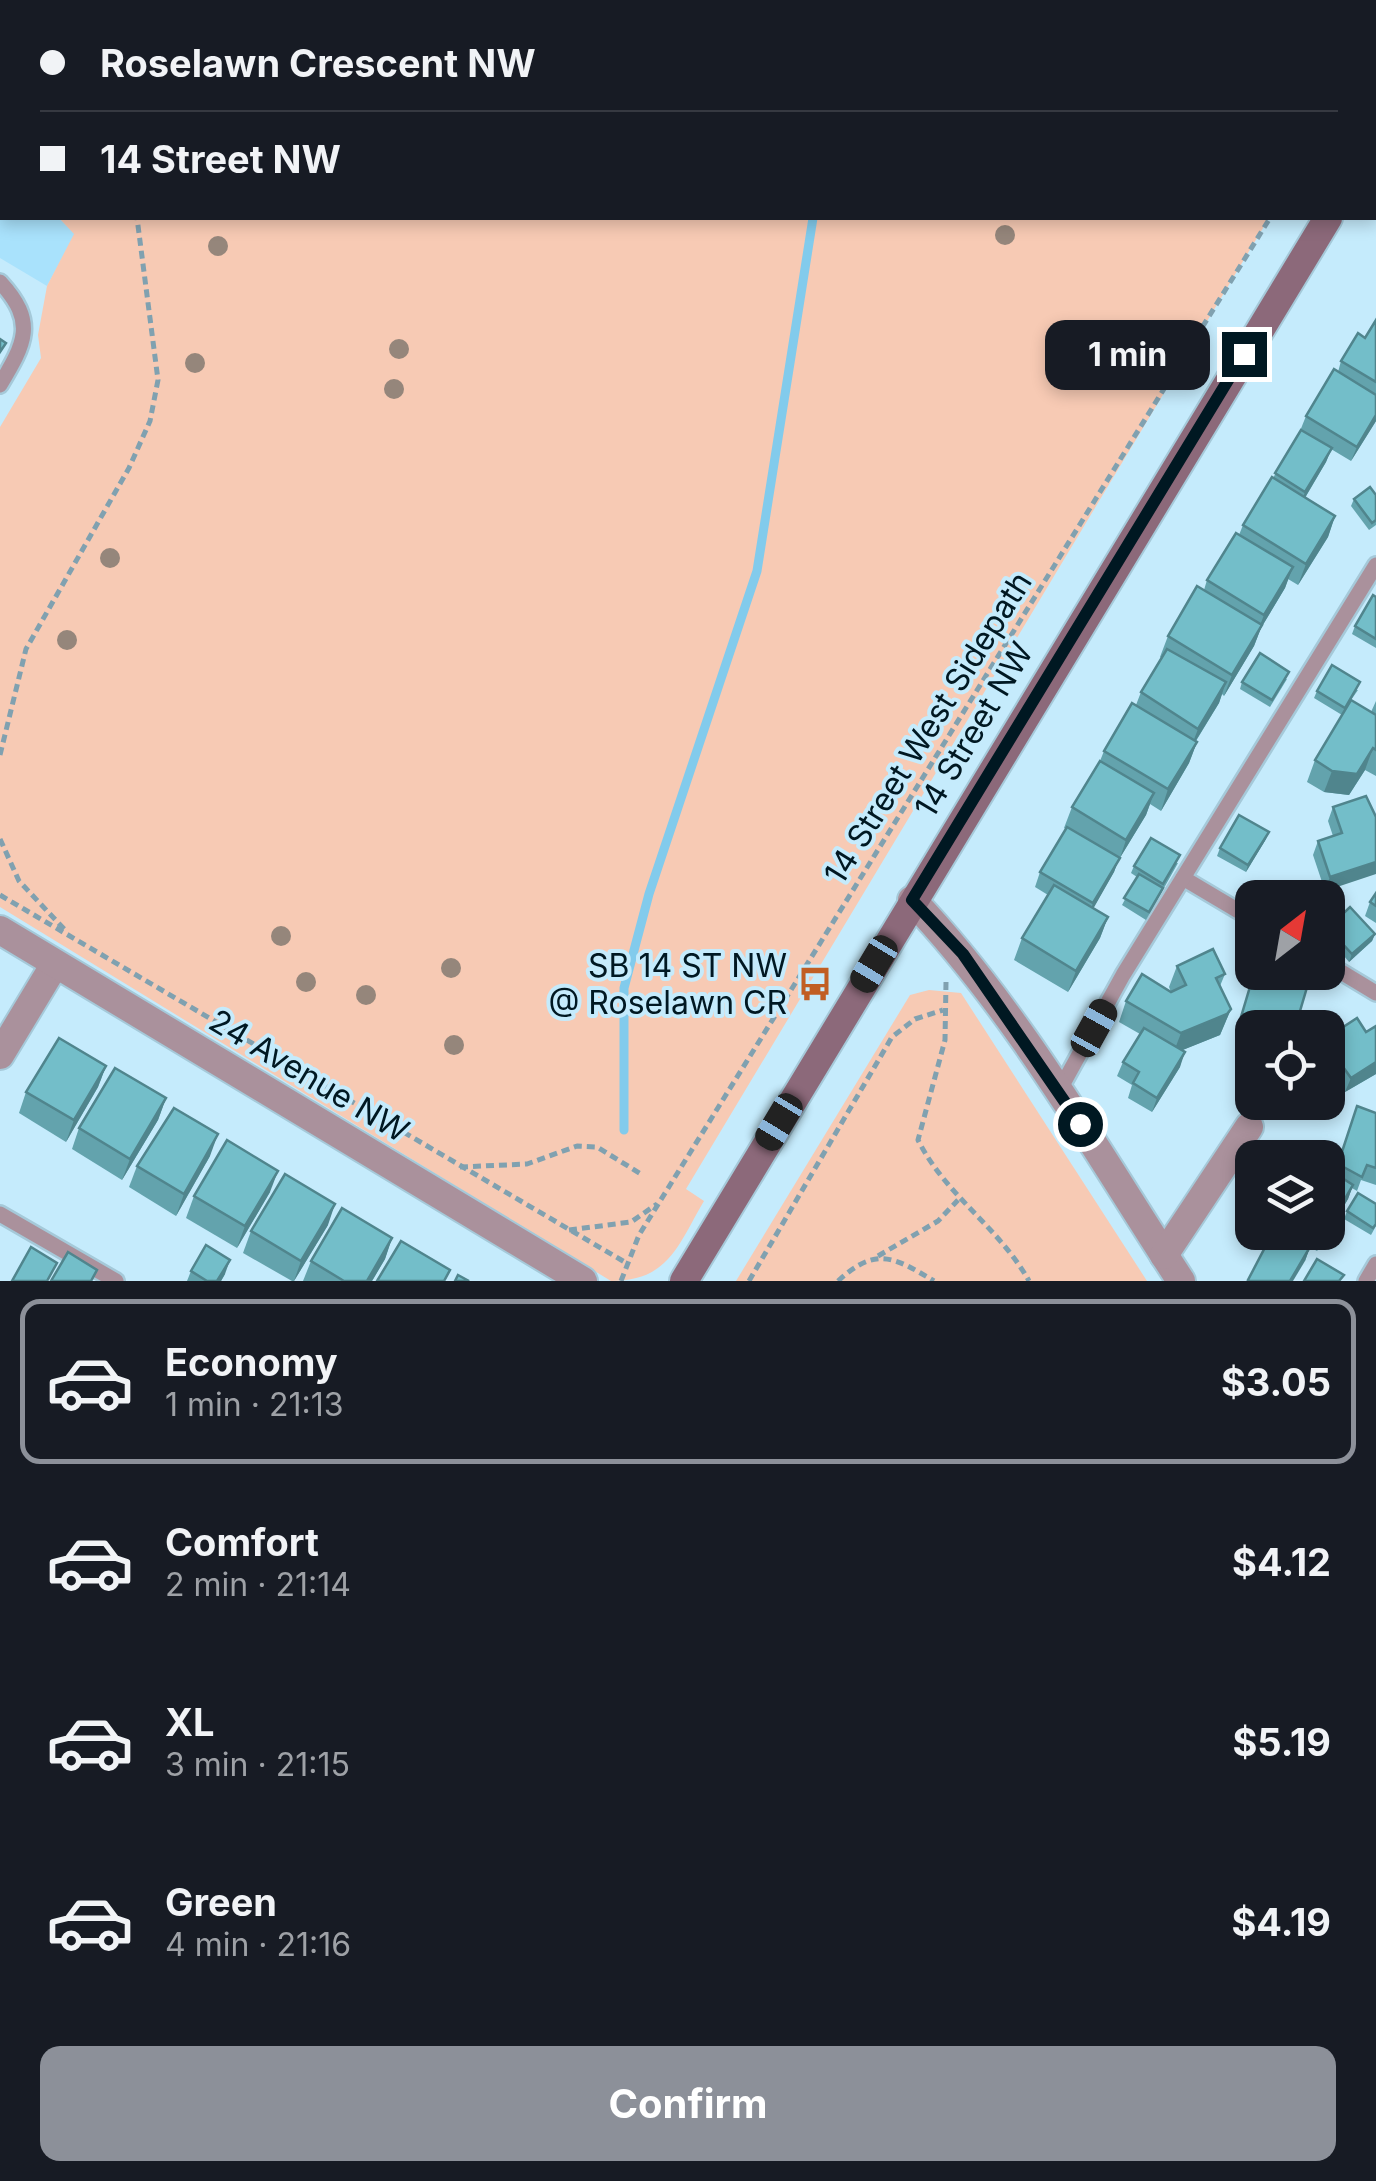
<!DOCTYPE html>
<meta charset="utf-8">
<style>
:root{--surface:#171b24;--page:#242831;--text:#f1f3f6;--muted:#9ea1a6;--line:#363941;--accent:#8c9099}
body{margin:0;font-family:Inter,sans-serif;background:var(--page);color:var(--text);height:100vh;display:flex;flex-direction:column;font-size:38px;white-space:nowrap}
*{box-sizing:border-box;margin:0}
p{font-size:32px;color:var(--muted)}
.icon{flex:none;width:55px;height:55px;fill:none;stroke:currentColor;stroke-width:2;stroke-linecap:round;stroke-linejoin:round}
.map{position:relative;height:1281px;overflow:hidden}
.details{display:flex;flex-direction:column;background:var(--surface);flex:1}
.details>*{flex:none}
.top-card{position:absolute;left:0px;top:0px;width:1378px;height:220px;box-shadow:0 5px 15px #0003;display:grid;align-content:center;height:220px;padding:0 40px;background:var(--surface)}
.needle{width:65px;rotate:31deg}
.controls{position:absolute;left:1235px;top:880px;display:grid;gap:20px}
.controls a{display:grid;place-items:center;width:110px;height:110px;border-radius:20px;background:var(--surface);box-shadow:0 5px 15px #0003;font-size:50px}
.end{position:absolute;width:45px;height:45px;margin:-22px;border:12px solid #001822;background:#fff;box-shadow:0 0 0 5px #fff}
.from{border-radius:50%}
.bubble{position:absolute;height:70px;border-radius:20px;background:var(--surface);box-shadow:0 5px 15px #0003;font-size:32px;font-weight:700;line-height:70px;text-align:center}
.car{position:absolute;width:30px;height:60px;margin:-30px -15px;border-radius:12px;box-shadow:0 0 8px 2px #0007;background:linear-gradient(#222 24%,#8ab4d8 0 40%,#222 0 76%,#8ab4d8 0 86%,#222 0)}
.top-card b{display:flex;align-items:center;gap:35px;height:95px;font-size:38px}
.top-card b+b{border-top:2px solid var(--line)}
.top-card i{width:25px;height:25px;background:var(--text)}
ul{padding:18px 0 0;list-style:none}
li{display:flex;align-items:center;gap:30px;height:165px;margin:0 20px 15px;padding:0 20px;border:5px solid transparent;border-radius:20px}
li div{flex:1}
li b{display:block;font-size:38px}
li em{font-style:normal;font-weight:700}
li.current{border-color:var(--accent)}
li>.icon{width:90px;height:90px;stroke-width:1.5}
.cta{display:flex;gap:20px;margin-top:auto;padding:20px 40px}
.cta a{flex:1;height:115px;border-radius:20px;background:var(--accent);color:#fff;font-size:40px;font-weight:700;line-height:115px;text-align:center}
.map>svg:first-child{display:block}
</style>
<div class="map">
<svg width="1376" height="1281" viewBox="0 0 1376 1281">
<rect width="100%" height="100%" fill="#c5ebfc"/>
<!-- built -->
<path fill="#a9e2fc" d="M 0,0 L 176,0 L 2,2 L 2,218 L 59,218 L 75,234 L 47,286 L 0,258 Z"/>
<!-- green -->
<g fill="#f7cab4">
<path d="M 176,0 L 1376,0 L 1376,39 L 1375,2 Z"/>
<path d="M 59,218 L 1269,218 L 686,1189 L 704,1201 C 678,1245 669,1281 611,1281 L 0,907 L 0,427 L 41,358 L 38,335 L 47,286 L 74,234 Z"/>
<path d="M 929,990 L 961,993 L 1147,1281 L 736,1281 L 910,995 Z"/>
</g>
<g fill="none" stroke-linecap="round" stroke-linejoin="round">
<!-- stream -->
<g stroke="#82cbec" stroke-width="9">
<path d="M 856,2 L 857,0"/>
<path d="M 624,1130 L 624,988 L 649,894 L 757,571 L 813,218"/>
</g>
<!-- service casing -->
<g stroke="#a5c9d9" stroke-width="20">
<g id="service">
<path d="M 0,282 C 37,322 25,343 0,385"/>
<path d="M 1183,878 L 1252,919"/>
<path d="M 1328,964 L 1376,993"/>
<path d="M 1059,1091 L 1123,975 L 1376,565"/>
<path d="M 0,1214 L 116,1281"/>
<path d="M 1366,1281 L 1376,1264"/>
</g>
</g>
<!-- minor casing -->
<g stroke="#a5c9d9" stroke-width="32">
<g id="minor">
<path d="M 912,900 C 1019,1013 1096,1151 1181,1281"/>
<path d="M 0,1055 L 55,964"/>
<path d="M 1164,1255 L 1249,1127"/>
</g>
</g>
<!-- tertiary casing -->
<g stroke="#a5c9d9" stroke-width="32">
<path id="tertiary" d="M 0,930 L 583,1281"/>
</g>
<!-- secondary casing -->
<g stroke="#a5c9d9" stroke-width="32">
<g id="secondary">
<path d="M 1375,140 L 1376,138"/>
<path d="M 684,1281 L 1328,218"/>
</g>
</g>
<!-- path -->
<g stroke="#80a1b0" stroke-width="5" stroke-dasharray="8 5" stroke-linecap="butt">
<path d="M 226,2 L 227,0"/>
<path d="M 1375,45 L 1376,43"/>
<path d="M 0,755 L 26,649 L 129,468 L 150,421 L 158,380 L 137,218"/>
<path d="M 0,839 L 19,881 L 65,930"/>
<path d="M 0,895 L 628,1264"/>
<path d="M 946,982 L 945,1040 L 918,1140 C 946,1196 999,1227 1029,1281"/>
<path d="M 460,1167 L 527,1164 L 577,1146 L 597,1147 L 641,1174"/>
<path d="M 569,1230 L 631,1222 L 657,1204"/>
<path d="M 878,1256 L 938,1221 L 958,1200"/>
<path d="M 621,1281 L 639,1235 L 1270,218"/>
<path d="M 749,1281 L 892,1037 L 915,1019 L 943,1010"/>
<path d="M 838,1281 C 876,1246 894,1257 934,1281"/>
</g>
<!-- service -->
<use href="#service" stroke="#aa919c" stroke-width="15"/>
<!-- minor -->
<use href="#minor" stroke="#aa919c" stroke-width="28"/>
<!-- tertiary -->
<use href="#tertiary" stroke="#aa919c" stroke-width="28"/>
<!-- secondary -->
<use href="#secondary" stroke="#8c697a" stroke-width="28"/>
</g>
<!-- trees -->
<g fill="#95867b">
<circle cx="1005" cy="235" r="10"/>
<circle cx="218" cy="246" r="10"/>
<circle cx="399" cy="349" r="10"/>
<circle cx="195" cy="363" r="10"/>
<circle cx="394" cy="389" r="10"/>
<circle cx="110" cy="558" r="10"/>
<circle cx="67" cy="640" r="10"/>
<circle cx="281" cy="936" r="10"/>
<circle cx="451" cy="968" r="10"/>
<circle cx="306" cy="982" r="10"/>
<circle cx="366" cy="995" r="10"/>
<circle cx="454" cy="1045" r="10"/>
</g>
<!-- wall -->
<g fill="#63a3ad">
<path d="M 1376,320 L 1376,421 L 1351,461 L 1331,449 L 1326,462 L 1305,498 L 1335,516 L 1328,537 L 1298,585 L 1288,579 L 1285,588 L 1261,628 L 1254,646 L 1224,696 L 1222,694 L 1219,703 L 1196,741 L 1197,742 L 1189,763 L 1161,811 L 1150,804 L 1146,815 L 1118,861 L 1114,872 L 1093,908 L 1108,917 L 1100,938 L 1068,992 L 1014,960 L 1022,938 L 1048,895 L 1035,887 L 1040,872 L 1066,829 L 1064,828 L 1072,807 L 1100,761 L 1104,751 L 1136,705 L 1141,692 L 1161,658 L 1160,657 L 1168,636 L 1204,590 L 1207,580 L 1239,535 L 1243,525 L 1273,478 L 1300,431 L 1306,416 L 1338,372 L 1341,361 L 1365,338 Z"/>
<path d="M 1376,495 L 1376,525 L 1369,530 L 1351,506 L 1354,499 Z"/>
<path d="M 1376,597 L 1376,648 L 1352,634 L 1355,626 Z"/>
<path d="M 1287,679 L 1270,707 L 1240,689 L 1242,682 Z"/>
<path d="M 1358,690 L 1351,700 L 1371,712 L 1376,701 L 1376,776 L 1365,770 L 1349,795 L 1324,792 L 1307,782 L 1315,760 L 1342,715 L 1314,698 L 1317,691 Z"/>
<path d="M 1333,807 L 1376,817 L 1325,891 L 1313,855 L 1318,841 L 1333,836 L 1328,821 Z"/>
<path d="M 1266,839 L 1246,872 L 1217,856 L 1220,848 Z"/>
<path d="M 1178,863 L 1146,920 L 1122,905 L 1137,877 L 1131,873 L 1134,866 Z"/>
<path d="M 1376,893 L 1376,923 L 1365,916 L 1370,902 Z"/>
<path d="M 1328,928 L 1375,934 L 1372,941 L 1349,962 L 1328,937 Z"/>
<path d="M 1177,966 L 1225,974 L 1220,986 L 1231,1009 L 1220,1035 L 1182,1050 L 1180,1067 L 1152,1112 L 1128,1098 L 1132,1085 L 1117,1076 L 1123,1062 L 1140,1034 L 1119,1022 L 1126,1001 L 1171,992 L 1169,987 Z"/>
<path d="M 1266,972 L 1295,1028 L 1252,1028 L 1252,1036 L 1236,1031 L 1252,980 L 1263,983 Z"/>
<path d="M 1376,1026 L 1376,1074 L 1345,1092 L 1328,1068 L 1328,1037 L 1366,1032 Z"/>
<path d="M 106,1066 L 98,1087 L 66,1142 L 19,1113 L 26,1092 Z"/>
<path d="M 166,1098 L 158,1120 L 122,1180 L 72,1149 L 79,1128 Z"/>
<path d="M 1357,1106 L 1376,1113 L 1376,1185 L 1361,1180 L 1357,1191 L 1352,1188 L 1348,1199 L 1317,1251 L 1310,1247 L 1305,1261 L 1287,1232 L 1328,1232 L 1334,1173 Z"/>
<path d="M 210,1156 L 176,1216 L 129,1187 L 137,1166 Z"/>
<path d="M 270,1192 L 237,1248 L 186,1218 L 194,1196 Z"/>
<path d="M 1347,1211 L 1376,1226 L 1371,1235 L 1344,1219 Z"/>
<path d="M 328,1225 L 294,1281 L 292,1281 L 243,1253 L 251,1231 Z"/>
<path d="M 392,1238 L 385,1259 L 372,1281 L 303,1281 L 311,1261 Z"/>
<path d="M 191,1271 L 225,1274 L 221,1281 L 187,1281 Z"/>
</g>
<!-- shaded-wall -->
<g fill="#50858d">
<path d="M 1376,415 L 1376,421 L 1351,461 L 1357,447 Z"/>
<path d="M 1332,448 L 1326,462 L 1300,506 L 1305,492 Z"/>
<path d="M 1335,516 L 1328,537 L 1298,585 L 1306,564 Z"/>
<path d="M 1293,567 L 1285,588 L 1261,628 L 1254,646 L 1224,696 L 1232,675 L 1257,633 L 1264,615 Z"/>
<path d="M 1226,682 L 1219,703 L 1190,750 L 1198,729 Z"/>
<path d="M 1197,742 L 1189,763 L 1161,811 L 1168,789 Z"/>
<path d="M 1373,748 L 1365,770 L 1349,795 L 1324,792 L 1332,771 Z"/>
<path d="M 1154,793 L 1146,815 L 1118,861 L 1114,872 L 1088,918 L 1093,903 L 1120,858 L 1126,840 Z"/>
<path d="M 1269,832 L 1266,839 L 1246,872 L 1248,865 Z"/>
<path d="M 1376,862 L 1376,874 L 1325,891 L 1330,877 Z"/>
<path d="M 1108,917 L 1100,938 L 1068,992 L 1076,971 Z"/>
<path d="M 1375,934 L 1372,941 L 1349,962 L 1352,954 Z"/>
<path d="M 1231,1009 L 1220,1035 L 1173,1054 L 1181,1033 Z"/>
<path d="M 1185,1052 L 1180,1067 L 1152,1112 L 1157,1098 Z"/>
<path d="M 1376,1062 L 1376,1074 L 1345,1092 L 1351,1078 Z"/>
<path d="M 106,1066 L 98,1087 L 66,1142 L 74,1120 Z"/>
<path d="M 166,1098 L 158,1120 L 122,1180 L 130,1159 Z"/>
<path d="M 218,1134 L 210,1156 L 176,1216 L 184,1194 Z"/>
<path d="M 278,1171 L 270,1192 L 237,1248 L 245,1226 Z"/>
<path d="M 1353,1185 L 1348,1199 L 1317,1251 L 1322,1236 L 1325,1232 L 1328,1232 L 1328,1228 Z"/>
<path d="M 335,1204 L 328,1225 L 294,1281 L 301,1261 Z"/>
<path d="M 392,1238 L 385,1259 L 372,1281 L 367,1281 Z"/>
<path d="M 1310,1247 L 1305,1261 L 1293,1281 L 1290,1281 Z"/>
<path d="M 230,1260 L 225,1274 L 221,1281 L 217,1281 Z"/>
</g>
<!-- building -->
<g fill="#73bec9" stroke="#50858d" stroke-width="2.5">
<path d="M 1376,320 L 1376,382 L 1341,361 L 1358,333 L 1365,338 Z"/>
<path d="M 0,339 L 6,343 L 0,352 Z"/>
<path d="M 1334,369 L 1376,395 L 1376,415 L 1357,447 L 1306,416 Z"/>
<path d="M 1301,430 L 1332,448 L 1305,492 L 1275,473 Z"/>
<path d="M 1272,477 L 1335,516 L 1306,564 L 1243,525 Z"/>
<path d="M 1370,487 L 1376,495 L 1376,520 L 1372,523 L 1354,499 Z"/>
<path d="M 1236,533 L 1293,567 L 1264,615 L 1207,580 Z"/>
<path d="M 1197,586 L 1262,625 L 1232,675 L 1168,636 Z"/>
<path d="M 1373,595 L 1376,597 L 1376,639 L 1355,626 Z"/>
<path d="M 1167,649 L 1226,682 L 1198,729 L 1141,692 Z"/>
<path d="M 1260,653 L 1289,672 L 1272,700 L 1242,682 Z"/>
<path d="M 1332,665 L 1360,682 L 1345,708 L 1317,691 Z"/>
<path d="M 1351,700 L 1376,715 L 1376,750 L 1373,748 L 1357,774 L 1332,771 L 1315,760 Z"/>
<path d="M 1132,703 L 1197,742 L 1168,789 L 1104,751 Z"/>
<path d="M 1100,761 L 1154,793 L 1126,840 L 1072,807 Z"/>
<path d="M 1366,796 L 1376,817 L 1376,862 L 1330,877 L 1318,841 L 1342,833 L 1333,807 Z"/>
<path d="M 1239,815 L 1269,832 L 1248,865 L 1220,848 Z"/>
<path d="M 1067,827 L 1120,858 L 1093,903 L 1040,872 Z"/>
<path d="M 1151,838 L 1180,855 L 1163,884 L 1134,866 Z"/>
<path d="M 1139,874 L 1163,888 L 1149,912 L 1124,898 Z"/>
<path d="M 1054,885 L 1108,917 L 1076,971 L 1022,938 Z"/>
<path d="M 1376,893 L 1376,906 L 1370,902 Z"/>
<path d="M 1350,907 L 1375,934 L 1352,954 L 1328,928 Z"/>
<path d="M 1213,949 L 1225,974 L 1216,978 L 1231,1009 L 1227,1014 L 1181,1033 L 1126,1001 L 1142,974 L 1171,992 L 1186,985 L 1177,966 Z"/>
<path d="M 1267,972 L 1292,972 L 1310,977 L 1295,1028 L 1280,1028 L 1241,1017 L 1252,980 L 1264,983 Z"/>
<path d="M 1357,1018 L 1366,1032 L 1376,1026 L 1376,1062 L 1351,1078 L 1328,1046 L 1328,1037 Z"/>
<path d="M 1144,1028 L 1185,1052 L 1157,1098 L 1133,1083 L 1139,1072 L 1123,1062 Z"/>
<path d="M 59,1038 L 106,1066 L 74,1120 L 26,1092 Z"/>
<path d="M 115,1068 L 166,1098 L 130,1159 L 79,1128 Z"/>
<path d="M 1357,1106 L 1376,1113 L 1376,1168 L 1367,1165 L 1362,1177 L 1338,1164 Z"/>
<path d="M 174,1108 L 218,1134 L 184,1194 L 137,1166 Z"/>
<path d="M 227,1140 L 278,1171 L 245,1226 L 194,1196 Z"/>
<path d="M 1328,1169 L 1353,1185 L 1328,1228 Z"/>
<path d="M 285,1174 L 335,1204 L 301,1261 L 251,1231 Z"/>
<path d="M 1358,1193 L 1376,1204 L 1376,1224 L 1373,1228 L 1347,1211 Z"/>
<path d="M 342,1208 L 392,1238 L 367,1281 L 344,1281 L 311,1261 Z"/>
<path d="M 1273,1232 L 1286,1232 L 1310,1247 L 1290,1281 L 1250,1281 L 1248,1280 Z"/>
<path d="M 401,1241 L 450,1270 L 444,1281 L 377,1281 Z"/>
<path d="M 206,1245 L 230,1260 L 217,1281 L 207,1281 L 191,1271 Z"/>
<path d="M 31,1247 L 57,1263 L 47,1281 L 12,1281 Z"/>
<path d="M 68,1252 L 97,1270 L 91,1281 L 51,1281 Z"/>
<path d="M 1317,1259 L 1344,1275 L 1339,1281 L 1304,1281 Z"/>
<path d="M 458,1275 L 469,1281 L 455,1281 Z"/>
</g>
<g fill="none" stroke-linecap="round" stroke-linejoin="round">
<!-- route -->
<path stroke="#001822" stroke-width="12" d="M 1080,1124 L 963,954 L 912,900 L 1244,354"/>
</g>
<!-- icons -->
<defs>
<g id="bus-bare" transform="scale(2.7)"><path d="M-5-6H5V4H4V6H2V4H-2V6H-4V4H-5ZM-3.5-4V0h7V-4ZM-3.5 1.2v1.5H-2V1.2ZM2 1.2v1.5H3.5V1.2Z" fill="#c15e23" stroke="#c5ebfc" stroke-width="2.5" paint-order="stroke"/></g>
</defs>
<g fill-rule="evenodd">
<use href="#bus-bare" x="815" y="984"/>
</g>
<g text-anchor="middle" stroke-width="8" stroke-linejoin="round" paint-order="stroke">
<!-- street labels -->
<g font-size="32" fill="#001822" stroke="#c5ebfc">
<text transform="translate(928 728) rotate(-58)" y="11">14 Street West Sidepath</text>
<text transform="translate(974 730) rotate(-59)" y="11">14 Street NW</text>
<text transform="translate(309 1076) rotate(31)" y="11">24 Avenue NW</text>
</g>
<!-- poi labels -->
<g font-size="32" fill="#001822" stroke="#c5ebfc" text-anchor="end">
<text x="787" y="977">SB 14 ST NW<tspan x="787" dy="37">@ Roselawn CR</tspan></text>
</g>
</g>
</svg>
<div class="controls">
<a><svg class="needle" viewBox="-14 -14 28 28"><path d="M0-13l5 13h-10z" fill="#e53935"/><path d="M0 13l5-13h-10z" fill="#9ea1a6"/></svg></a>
<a><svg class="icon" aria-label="locate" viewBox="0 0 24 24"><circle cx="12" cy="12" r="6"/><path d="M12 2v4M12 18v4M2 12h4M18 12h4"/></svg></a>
<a><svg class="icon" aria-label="layers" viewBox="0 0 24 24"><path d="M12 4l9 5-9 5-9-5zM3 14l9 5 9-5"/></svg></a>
</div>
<i class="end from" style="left:1080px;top:1124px"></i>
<i class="end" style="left:1244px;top:354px"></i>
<div class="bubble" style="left:1045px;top:320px;width:165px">1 min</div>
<i class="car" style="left:874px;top:964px;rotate:211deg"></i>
<i class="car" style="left:1094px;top:1028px;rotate:29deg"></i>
<i class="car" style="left:779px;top:1122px;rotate:211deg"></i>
<div class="top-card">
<b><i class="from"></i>Roselawn Crescent NW</b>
<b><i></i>14 Street NW</b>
</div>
</div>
<section class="details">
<ul>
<li class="current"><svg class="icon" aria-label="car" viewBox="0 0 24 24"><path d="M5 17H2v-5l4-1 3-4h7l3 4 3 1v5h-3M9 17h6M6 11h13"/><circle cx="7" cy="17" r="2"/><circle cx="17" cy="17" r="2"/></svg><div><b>Economy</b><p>1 min · 21:13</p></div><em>$3.05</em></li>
<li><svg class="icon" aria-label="car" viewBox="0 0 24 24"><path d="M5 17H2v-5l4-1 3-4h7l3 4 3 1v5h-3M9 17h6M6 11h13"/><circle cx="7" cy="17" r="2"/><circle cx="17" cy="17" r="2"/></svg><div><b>Comfort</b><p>2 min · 21:14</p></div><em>$4.12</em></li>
<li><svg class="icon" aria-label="car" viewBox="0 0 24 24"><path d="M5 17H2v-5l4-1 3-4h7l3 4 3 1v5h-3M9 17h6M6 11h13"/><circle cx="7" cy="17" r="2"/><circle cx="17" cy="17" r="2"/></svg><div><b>XL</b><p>3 min · 21:15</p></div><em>$5.19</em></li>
<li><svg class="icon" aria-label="car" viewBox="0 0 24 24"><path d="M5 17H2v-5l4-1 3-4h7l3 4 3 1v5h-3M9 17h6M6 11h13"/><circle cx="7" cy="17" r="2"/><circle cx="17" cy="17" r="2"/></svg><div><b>Green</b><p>4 min · 21:16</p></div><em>$4.19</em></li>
</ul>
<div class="cta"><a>Confirm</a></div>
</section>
